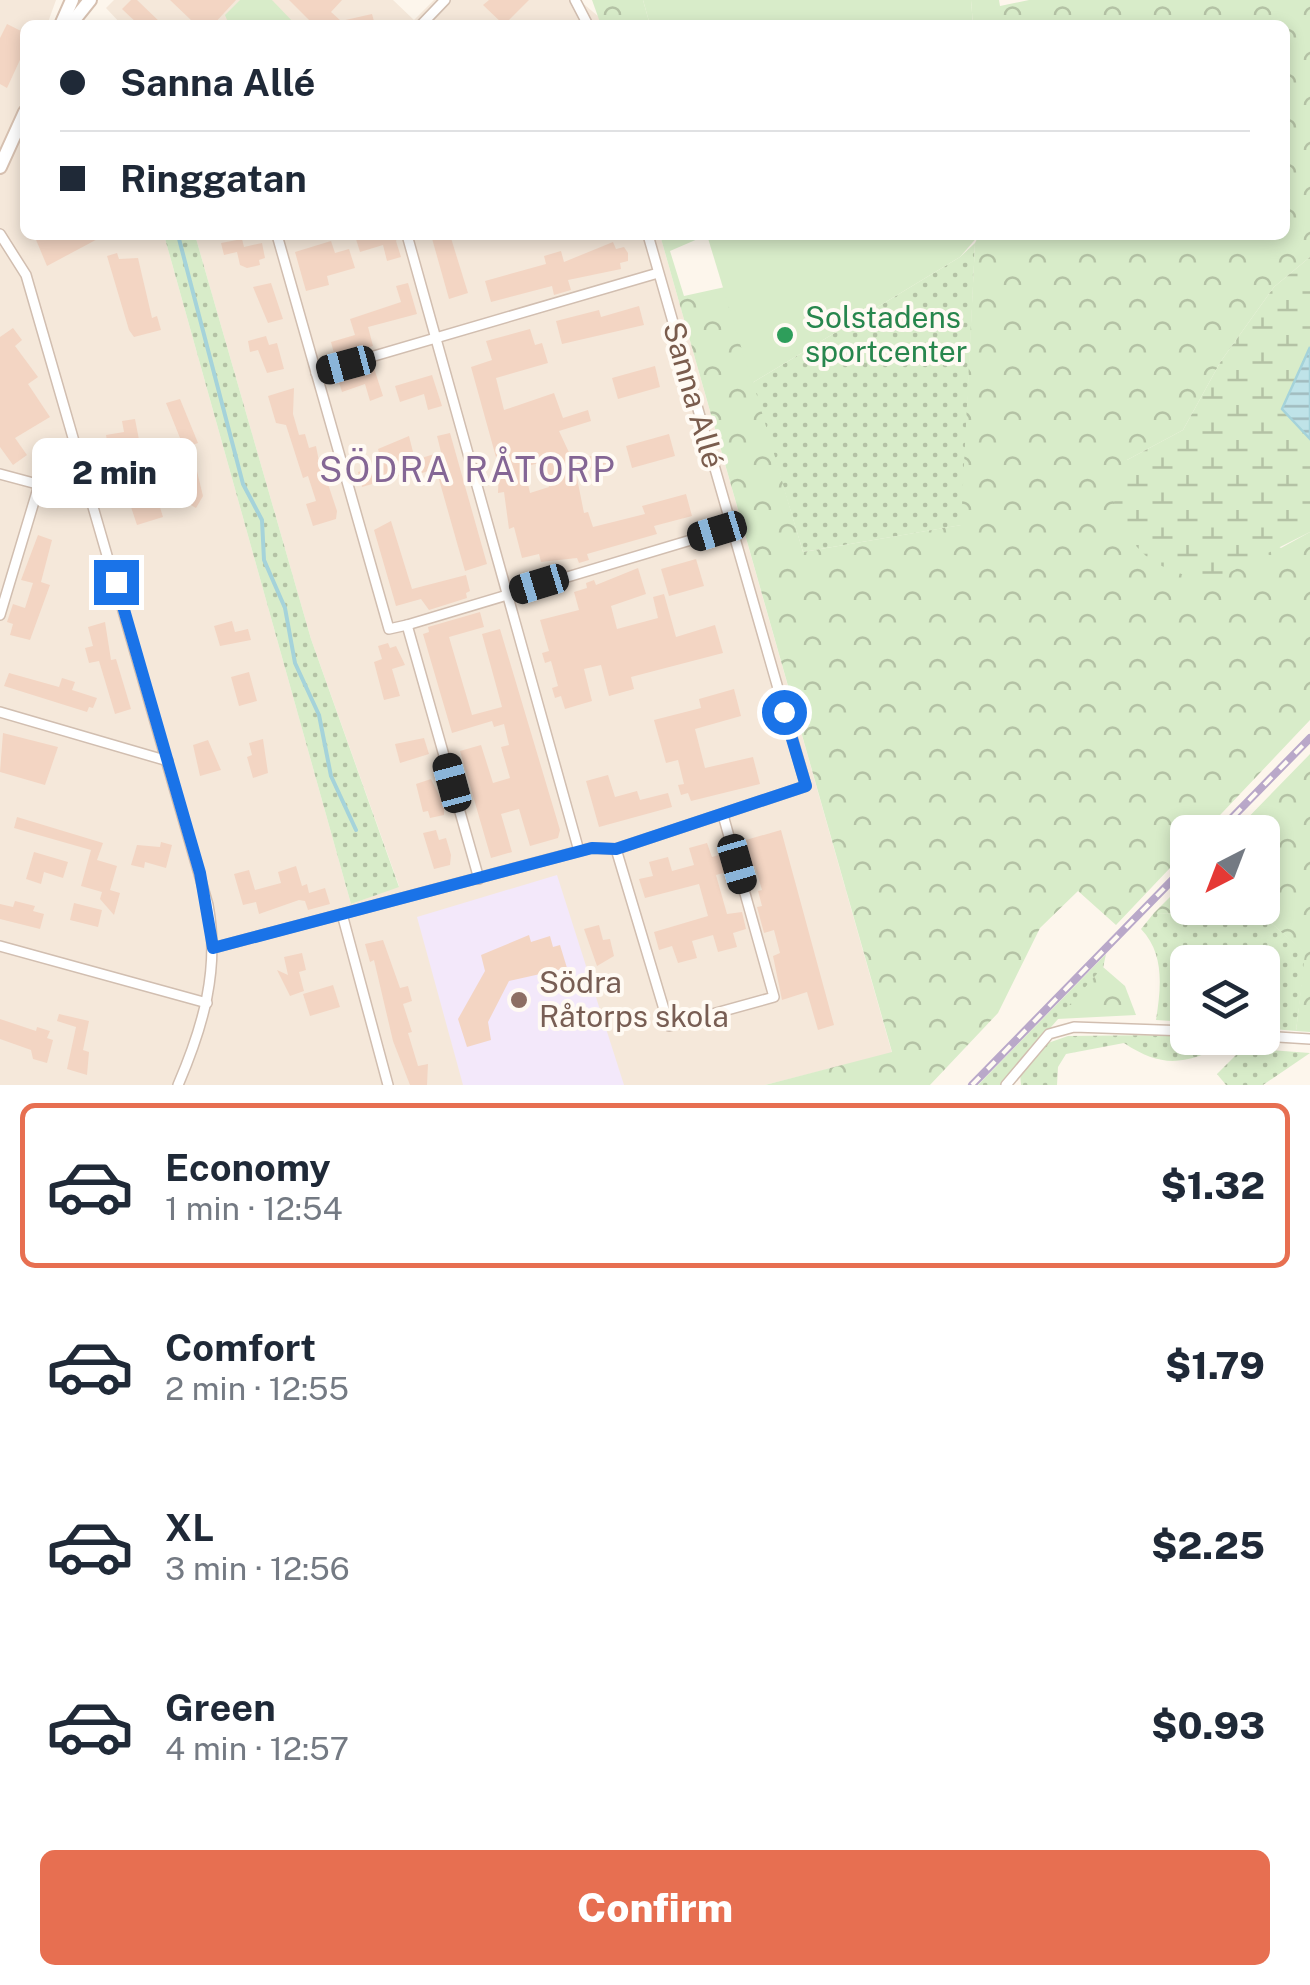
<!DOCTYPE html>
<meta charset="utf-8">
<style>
:root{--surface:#fff;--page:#f6f6f7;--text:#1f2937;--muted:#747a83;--line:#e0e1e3;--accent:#e76f51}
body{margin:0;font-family:"Public Sans",sans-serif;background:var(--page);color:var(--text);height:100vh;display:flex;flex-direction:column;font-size:38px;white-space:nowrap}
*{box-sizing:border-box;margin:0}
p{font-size:32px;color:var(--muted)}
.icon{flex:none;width:55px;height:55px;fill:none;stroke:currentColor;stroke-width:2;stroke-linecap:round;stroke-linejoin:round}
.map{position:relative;height:1085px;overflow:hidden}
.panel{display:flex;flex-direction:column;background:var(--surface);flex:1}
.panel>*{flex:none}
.banner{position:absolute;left:20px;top:20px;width:1270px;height:220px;border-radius:15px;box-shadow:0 5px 15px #0003;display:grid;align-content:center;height:220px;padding:0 40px;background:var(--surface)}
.needle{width:65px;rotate:222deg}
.tools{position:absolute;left:1170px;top:815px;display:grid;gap:20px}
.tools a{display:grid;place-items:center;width:110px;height:110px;border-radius:15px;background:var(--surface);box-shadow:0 5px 15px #0003;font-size:50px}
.end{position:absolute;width:45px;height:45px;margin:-22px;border:12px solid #1a73e8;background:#fff;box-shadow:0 0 0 5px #fff}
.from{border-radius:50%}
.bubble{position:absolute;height:70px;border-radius:15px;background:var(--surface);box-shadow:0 5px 15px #0003;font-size:32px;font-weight:800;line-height:70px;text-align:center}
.car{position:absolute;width:30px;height:60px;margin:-30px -15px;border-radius:12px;box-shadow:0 0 8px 2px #0007;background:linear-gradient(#222 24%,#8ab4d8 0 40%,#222 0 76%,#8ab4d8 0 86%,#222 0)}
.banner b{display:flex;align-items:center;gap:35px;height:95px;font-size:38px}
.banner b+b{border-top:2px solid var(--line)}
.banner i{width:25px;height:25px;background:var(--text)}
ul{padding:18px 0 0;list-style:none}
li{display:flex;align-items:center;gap:30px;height:165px;margin:0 20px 15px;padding:0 20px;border:5px solid transparent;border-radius:15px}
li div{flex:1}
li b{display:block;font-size:38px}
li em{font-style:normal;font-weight:800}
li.selected{border-color:var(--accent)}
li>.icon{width:90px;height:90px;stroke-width:1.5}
.action{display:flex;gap:20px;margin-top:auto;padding:20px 40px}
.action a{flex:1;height:115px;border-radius:15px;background:var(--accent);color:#fff;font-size:40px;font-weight:800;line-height:115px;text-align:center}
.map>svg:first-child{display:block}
</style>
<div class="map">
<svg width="1310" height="1085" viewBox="0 0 1310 1085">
<defs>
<pattern id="grass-dots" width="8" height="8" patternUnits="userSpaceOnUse" patternTransform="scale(2.5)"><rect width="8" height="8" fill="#d8ecc9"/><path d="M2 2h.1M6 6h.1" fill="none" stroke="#b4c2a5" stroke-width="1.8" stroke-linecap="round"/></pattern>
<pattern id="forest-crowns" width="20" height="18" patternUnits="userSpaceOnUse" patternTransform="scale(2.5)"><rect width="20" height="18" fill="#d8ecc9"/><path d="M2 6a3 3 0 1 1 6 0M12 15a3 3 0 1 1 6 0" fill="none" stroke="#b4c2a5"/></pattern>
<pattern id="wetland-marsh" width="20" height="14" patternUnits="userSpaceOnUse" patternTransform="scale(2.5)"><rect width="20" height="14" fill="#d8ecc9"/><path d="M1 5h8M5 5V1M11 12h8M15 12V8" fill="none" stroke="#b4c2a5"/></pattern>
<pattern id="water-rules" width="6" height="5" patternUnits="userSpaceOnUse" patternTransform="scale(2.5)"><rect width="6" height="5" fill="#bfe3e8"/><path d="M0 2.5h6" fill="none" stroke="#a0bbbe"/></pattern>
</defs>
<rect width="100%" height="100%" fill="#fdf6ec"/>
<!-- residential -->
<g fill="#f5e8da">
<path d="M 0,0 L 56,0 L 47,25 L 25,25 L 25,235 L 164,235 L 351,904 L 399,886 L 311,639 L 195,235 L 660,235 L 892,1053 L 765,1085 L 0,1085 Z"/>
<path d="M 114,0 L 393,0 L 414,20 L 434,0 L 579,0 L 599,17 L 601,25 L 122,25 L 106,8 Z"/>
</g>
<!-- education -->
<path fill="#f3e8fa" d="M 557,875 L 624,1085 L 463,1085 L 417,917 Z"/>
<!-- grass -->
<g fill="url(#grass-dots)">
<path d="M 164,235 L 195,235 L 311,639 L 399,887 L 351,904 Z"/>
<path d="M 975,243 L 962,525 L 803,552 L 752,383 L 960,257 Z"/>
<path d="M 1154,913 L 1262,915 L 1306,953 L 1296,1031 L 1263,1028 L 1262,962 L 1188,962 L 1187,1022 L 1156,1020 C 1161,988 1165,954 1141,929 Z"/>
<path d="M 1106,954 L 1103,968 L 1000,1085 L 978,1085 Z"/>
<path d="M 1164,1035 L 1225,1045 C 1185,1064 1163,1069 1124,1043 L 1066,1054 L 1058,1067 L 1057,1085 L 1021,1085 L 1020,1074 L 1048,1043 L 1068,1036 Z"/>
<path d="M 1243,1048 L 1310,1053 L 1263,1085 L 1226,1085 L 1217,1074 Z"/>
</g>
<!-- forest -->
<g fill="url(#forest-crowns)">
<path d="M 592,0 L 643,0 L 650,25 L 601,25 Z"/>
<path d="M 971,0 L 999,0 L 1000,6 L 1029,0 L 1310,0 L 1310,257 L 1274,287 L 1221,361 L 1183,430 L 1127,460 L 1281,548 L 1310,532 L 1310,720 L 1204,832 L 1188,832 L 1187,850 L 1116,925 L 1078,891 L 1040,928 L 998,1013 L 930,1085 L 765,1085 L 892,1052 L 660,235 L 707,235 L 670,251 L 684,296 L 725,287 L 803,552 L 961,525 L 975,243 L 979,235 L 1285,235 L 1285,25 L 973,25 Z"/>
<path d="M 1310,754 L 1310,1032 L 1296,1031 L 1305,953 L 1262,915 L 1154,913 L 1187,880 L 1188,908 L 1262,908 L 1262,832 L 1234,832 Z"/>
<path d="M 1103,967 L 1125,986 L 1136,1015 L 1057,1019 Z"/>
</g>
<!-- wetland -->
<path fill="url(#wetland-marsh)" d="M 1310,257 L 1310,347 L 1282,409 L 1310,439 L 1310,532 L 1206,584 L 1152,562 L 1109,519 L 1127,460 L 1183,430 L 1221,361 L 1274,287 Z"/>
<!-- green -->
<g fill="#d8ecc9">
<path d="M 240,0 L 272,0 L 296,25 L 229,25 L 225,15 Z"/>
<path d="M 643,0 L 971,0 L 973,25 L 650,25 Z"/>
<path d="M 707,235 L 979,235 L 960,257 L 752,383 Z"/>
</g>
<!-- water -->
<path fill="url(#water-rules)" stroke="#a5d3da" stroke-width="2.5" d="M 1310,347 L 1310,439 L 1282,409 Z"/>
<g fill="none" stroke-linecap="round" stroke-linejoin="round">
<!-- stream -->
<path stroke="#a5d3da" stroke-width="4" d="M 178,235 L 243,484 L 262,520 L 264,560 L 285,608 L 295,663 L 319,715 L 331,776 L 356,830"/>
</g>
<!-- building -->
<g fill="#f3d5c3" fill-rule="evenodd">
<path d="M 131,0 L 137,0 L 163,25 L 139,25 L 122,9 Z"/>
<path d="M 170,0 L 236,0 L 213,25 L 186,25 L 191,20 Z"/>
<path d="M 289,0 L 342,0 L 331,12 L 341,21 L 372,14 L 375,25 L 314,25 Z"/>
<path d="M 489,0 L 529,0 L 504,25 L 483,5 Z"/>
<path d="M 7,24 L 25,33 L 25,49 L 7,88 L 0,84 L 0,38 Z"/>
<path d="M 34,235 L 105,235 L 47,266 Z"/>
<path d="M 399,235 L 396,241 L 401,257 L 387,261 L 383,245 L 360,252 L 355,236 Z"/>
<path d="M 431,235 L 450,235 L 468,293 L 449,299 Z"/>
<path d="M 242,239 L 244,247 L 262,243 L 265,258 L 259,260 L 260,265 L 247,268 L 240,265 L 237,252 L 224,255 L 221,243 Z"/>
<path d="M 331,241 L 335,253 L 349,249 L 355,268 L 327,276 L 329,285 L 306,291 L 295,252 Z"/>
<path d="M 613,242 L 616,249 L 624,247 L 628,253 L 628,261 L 620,263 L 621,269 L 568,280 L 571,290 L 554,295 L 552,286 L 491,302 L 485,281 L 546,264 L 544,256 L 561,251 L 564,262 Z"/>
<path d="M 117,253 L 119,259 L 138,258 L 152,318 L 157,316 L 161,330 L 134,337 L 129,330 L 107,256 Z"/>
<path d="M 271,283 L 283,319 L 268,323 L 253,287 Z"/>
<path d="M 408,283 L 417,314 L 368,327 L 373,346 L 335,357 L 331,342 L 355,335 L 350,319 L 401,302 L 396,286 Z"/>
<path d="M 639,306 L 644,325 L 562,344 L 556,321 L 599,310 L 601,317 Z"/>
<path d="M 13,328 L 22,340 L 15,346 L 38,377 L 28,384 L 50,417 L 15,438 L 27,455 L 13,465 L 0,447 L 0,337 Z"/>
<path d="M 530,329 L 535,345 L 542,343 L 548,363 L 496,378 L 504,410 L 554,393 L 563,418 L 588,410 L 591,421 L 559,431 L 573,461 L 602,453 L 606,464 L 576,473 L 584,513 L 588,512 L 593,527 L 645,514 L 642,506 L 686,494 L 692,516 L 654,526 L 657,534 L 587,554 L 589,560 L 579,563 L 577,558 L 541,562 L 539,554 L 522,558 L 514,527 L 509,529 L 504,492 L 498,493 L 499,468 L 471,367 L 492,360 L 486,341 ZM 543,462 L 549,487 L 530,493 L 524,467 Z"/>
<path d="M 266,336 L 269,345 L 277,343 L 284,369 L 267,373 L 258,350 L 250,352 L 248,341 Z"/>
<path d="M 373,365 L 383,396 L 370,401 L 365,384 L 342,392 L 337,376 Z"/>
<path d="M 655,366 L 660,387 L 618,399 L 612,378 Z"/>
<path d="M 432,375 L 442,406 L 428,410 L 424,394 L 400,402 L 395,386 Z"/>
<path d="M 294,388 L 293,414 L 299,435 L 305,434 L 309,448 L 316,446 L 323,482 L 327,481 L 337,511 L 336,519 L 313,526 L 306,504 L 316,501 L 308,476 L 303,478 L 286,425 L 276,423 L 268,396 Z"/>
<path d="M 180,399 L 198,443 L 184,448 L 166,403 Z"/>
<path d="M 135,419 L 140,445 L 109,453 L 106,435 L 124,432 L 122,421 Z"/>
<path d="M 450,433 L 487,564 L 465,571 L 436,469 L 422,473 L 418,459 L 441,452 L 437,436 Z"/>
<path d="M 669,434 L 675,456 L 632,468 L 626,446 Z"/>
<path d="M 409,436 L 414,456 L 395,462 L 399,476 L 362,487 L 358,472 L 382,465 L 378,449 Z"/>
<path d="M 195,463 L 203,496 L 196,508 L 184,501 L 171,469 Z"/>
<path d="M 154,488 L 163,517 L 137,525 L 130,504 L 141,501 L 139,493 Z"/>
<path d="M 391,521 L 412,589 L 466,575 L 470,591 L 466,593 L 467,598 L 429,610 L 421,599 L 396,606 L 374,530 Z"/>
<path d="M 38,535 L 52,540 L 41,582 L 50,585 L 30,640 L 10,635 L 13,624 L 7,622 L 13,604 L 25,608 L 33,583 L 21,580 Z"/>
<path d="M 696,559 L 704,586 L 669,596 L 661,569 Z"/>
<path d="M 638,568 L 646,594 L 611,606 L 617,629 L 658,618 L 653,597 L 664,594 L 676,637 L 715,625 L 723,653 L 631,677 L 634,689 L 609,696 L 601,665 L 584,669 L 592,701 L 565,709 L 561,696 L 555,698 L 552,688 L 558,686 L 551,661 L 545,663 L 542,653 L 549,651 L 540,620 L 579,610 L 574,592 L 587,588 L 586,583 L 594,580 L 596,585 Z"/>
<path d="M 480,612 L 484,627 L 449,637 L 472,715 L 502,707 L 482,634 L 500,629 L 560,830 L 558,838 L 530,846 L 519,809 L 501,814 L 512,852 L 491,858 L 460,751 L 481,745 L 493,783 L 510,778 L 501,747 L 509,745 L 504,724 L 494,727 L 492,721 L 452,733 L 423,634 L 429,632 L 428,627 Z"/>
<path d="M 232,621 L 235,632 L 248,629 L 251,640 L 220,646 L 214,626 Z"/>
<path d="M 105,622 L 111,660 L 116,659 L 131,709 L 115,714 L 99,661 L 89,663 L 85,648 L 93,646 L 88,627 Z"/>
<path d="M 388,643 L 390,648 L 396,646 L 405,665 L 392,669 L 400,696 L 384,700 L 374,662 L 382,659 L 378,646 Z"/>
<path d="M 249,672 L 257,701 L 239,706 L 231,677 Z"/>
<path d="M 9,673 L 59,687 L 62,678 L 75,682 L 72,690 L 97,698 L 93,708 L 89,707 L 87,712 L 4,686 Z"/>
<path d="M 734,689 L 741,716 L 695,729 L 705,768 L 753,757 L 760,784 L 691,801 L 688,793 L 681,795 L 678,785 L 684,784 L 678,760 L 666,763 L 654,720 L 701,708 L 699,699 Z"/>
<path d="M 3,733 L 58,747 L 45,785 L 0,772 Z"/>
<path d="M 424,738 L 429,754 L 400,763 L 395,744 Z"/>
<path d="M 263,739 L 268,773 L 253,778 L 247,757 L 252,755 L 249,743 Z"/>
<path d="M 208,740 L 221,770 L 200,776 L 193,745 Z"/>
<path d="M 608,775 L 615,797 L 637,791 L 640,800 L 668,793 L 672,807 L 599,827 L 586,781 Z"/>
<path d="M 431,779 L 444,805 L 444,815 L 430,818 L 428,811 L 423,812 L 416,784 Z"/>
<path d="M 17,817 L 103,843 L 97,860 L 117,866 L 110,890 L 120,893 L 114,915 L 100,899 L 102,892 L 81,886 L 91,850 L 14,828 Z"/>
<path d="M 436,830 L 439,840 L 446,838 L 451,855 L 450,865 L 434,869 L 423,833 Z"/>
<path d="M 781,830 L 834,1025 L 818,1030 L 807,992 L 782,1000 L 773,956 L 780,953 L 774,930 L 764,933 L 757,907 L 762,906 L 758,891 L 762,890 L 755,866 L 746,868 L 739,842 Z"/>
<path d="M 161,842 L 172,845 L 166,868 L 145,862 L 144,868 L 131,865 L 137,845 L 160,847 Z"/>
<path d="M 707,843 L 712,857 L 725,853 L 730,871 L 716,875 L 727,914 L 742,912 L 746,929 L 733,933 L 737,947 L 718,952 L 713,935 L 692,941 L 697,958 L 678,963 L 672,946 L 659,950 L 654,932 L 708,916 L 699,884 L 645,898 L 639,879 L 653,876 L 649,862 L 668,857 L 672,871 L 694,865 L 689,848 Z"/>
<path d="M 34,852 L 68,862 L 63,878 L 44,872 L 41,884 L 26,879 Z"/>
<path d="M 296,866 L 302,886 L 307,884 L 309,893 L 325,888 L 330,904 L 308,910 L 305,901 L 299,900 L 259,914 L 256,902 L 243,905 L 234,874 L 249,870 L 255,890 L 281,883 L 278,872 Z"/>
<path d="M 15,901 L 35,906 L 33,911 L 44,914 L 40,929 L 0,919 L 0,904 L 13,907 Z"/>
<path d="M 74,903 L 102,910 L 98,927 L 70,920 Z"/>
<path d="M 599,925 L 603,940 L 610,939 L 614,956 L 597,966 L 584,929 Z"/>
<path d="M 529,935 L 531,942 L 550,936 L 553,947 L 560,945 L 567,968 L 509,981 L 488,1022 L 491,1040 L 467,1047 L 458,1019 L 485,971 L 481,955 Z"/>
<path d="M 383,940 L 400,988 L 408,986 L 412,1001 L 403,1004 L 412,1032 L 408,1033 L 418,1066 L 428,1064 L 427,1085 L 410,1085 L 393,1041 L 374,960 L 370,962 L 365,944 Z"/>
<path d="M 302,953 L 306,970 L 299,972 L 304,991 L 290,996 L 277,970 L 288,975 L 284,957 Z"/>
<path d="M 333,985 L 340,1007 L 310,1016 L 303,994 Z"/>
<path d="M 59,1014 L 89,1021 L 83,1050 L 89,1052 L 87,1075 L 67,1069 L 76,1027 L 57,1021 Z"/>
<path d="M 0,1019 L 36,1031 L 37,1027 L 50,1031 L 47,1038 L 53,1040 L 47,1063 L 33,1059 L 31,1050 L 0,1039 Z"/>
</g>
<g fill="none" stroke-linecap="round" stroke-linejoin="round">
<!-- street casing -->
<g stroke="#d1beb0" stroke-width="12">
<g id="street">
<path d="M 575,0 L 588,25"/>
<path d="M 421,25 L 445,0"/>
<path d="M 0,234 L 26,275 L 208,905 C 220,969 203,1027 178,1085"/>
<path d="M 277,235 L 389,629 L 407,625 L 479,879"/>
<path d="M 407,235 L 579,851"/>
<path d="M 316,373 L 658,273"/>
<path d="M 0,474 L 67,492 L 88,488"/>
<path d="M 0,615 L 39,485"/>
<path d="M 407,625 L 731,528"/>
<path d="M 0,712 L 168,761"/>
<path d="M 616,849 L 669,1026 L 774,997 L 723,815"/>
<path d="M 342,914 L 388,1085"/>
<path d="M 0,946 L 207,1003"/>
<path d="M 213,948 L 591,848 L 616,849 L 806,786 L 648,235"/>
<path d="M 1262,1036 L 1310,1039"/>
<path d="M 1006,1085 L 1049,1034 L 1074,1027 L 1188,1031"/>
</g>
</g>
<!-- secondary casing -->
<g stroke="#d6c0b0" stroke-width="16">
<g id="secondary">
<path d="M 61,25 L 72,0"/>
<path d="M 70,25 L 90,0"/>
<path d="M 0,167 L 25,112"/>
</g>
</g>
<!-- street -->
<use href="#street" stroke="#fff" stroke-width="9"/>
<!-- secondary -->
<use href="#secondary" stroke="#fff" stroke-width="12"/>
<!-- rail casing -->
<g stroke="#b9a8c9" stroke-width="8">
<g id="rail">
<path d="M 1218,832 L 1310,738"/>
<path d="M 972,1085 L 1188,864"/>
</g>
</g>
<!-- rail -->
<use href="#rail" stroke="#fffaf3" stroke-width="4" stroke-dasharray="11" stroke-linecap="butt"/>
</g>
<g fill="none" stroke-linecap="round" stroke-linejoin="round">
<!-- route -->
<path stroke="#1a73e8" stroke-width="12" d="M 116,582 L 200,873 L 213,948 L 592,848 L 616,849 L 806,786 L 784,712"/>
</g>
<!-- markers -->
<circle fill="#2e9e5b" stroke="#fffaf3" stroke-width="4" cx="785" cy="335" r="10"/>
<circle fill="#8d6e63" stroke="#fffaf3" stroke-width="4" cx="519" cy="1000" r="10"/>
<g text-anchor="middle" stroke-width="8" stroke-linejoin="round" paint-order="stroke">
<!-- leisure labels -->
<g font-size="30" fill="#27864d" stroke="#fffaf3" text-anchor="start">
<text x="805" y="328">Solstadens<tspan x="805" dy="34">sportcenter</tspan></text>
</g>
<!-- street labels -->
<g font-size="30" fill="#7a5c4d" stroke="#fffaf3">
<text transform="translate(693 395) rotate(74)" y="10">Sanna Allé</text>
</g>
<!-- education labels -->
<g font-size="30" fill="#785e54" stroke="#fffaf3" text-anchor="start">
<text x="539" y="993">Södra<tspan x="539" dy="34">Råtorps skola</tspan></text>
</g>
<!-- quarter labels -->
<g font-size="35" letter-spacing="2.5" fill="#846695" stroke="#fffaf3">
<text x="468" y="482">SÖDRA RÅTORP</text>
</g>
</g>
</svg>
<div class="tools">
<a><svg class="needle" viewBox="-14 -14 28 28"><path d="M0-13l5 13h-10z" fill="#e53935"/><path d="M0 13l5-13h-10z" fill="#747a83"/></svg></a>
<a><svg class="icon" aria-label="layers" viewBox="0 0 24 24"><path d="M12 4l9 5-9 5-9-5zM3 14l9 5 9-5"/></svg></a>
</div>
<i class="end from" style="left:784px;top:712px"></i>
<i class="end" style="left:116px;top:582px"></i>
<div class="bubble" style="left:32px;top:438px;width:165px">2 min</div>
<i class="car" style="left:346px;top:365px;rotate:255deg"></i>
<i class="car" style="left:717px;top:531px;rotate:253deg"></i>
<i class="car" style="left:539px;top:584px;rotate:253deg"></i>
<i class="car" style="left:452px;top:783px;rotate:345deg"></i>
<i class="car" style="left:737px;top:864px;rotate:164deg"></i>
<div class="banner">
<b><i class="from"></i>Sanna Allé</b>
<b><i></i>Ringgatan</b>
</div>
</div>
<section class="panel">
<ul>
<li class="selected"><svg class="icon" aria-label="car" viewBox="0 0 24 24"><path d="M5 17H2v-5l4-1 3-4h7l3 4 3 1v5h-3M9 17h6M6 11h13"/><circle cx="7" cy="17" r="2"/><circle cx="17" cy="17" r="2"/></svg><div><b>Economy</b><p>1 min · 12:54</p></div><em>$1.32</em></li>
<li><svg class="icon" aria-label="car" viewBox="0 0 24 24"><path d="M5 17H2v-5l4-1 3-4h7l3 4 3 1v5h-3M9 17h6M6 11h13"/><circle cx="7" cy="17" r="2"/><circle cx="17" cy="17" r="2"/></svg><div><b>Comfort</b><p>2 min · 12:55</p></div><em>$1.79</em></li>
<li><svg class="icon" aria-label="car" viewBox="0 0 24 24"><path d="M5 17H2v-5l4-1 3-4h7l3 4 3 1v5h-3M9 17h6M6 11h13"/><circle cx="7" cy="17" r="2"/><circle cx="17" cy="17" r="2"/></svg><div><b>XL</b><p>3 min · 12:56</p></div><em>$2.25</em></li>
<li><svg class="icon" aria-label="car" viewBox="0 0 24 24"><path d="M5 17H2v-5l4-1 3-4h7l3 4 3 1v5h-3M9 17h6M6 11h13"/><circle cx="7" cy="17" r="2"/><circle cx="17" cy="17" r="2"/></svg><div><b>Green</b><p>4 min · 12:57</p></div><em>$0.93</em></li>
</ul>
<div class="action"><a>Confirm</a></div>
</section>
